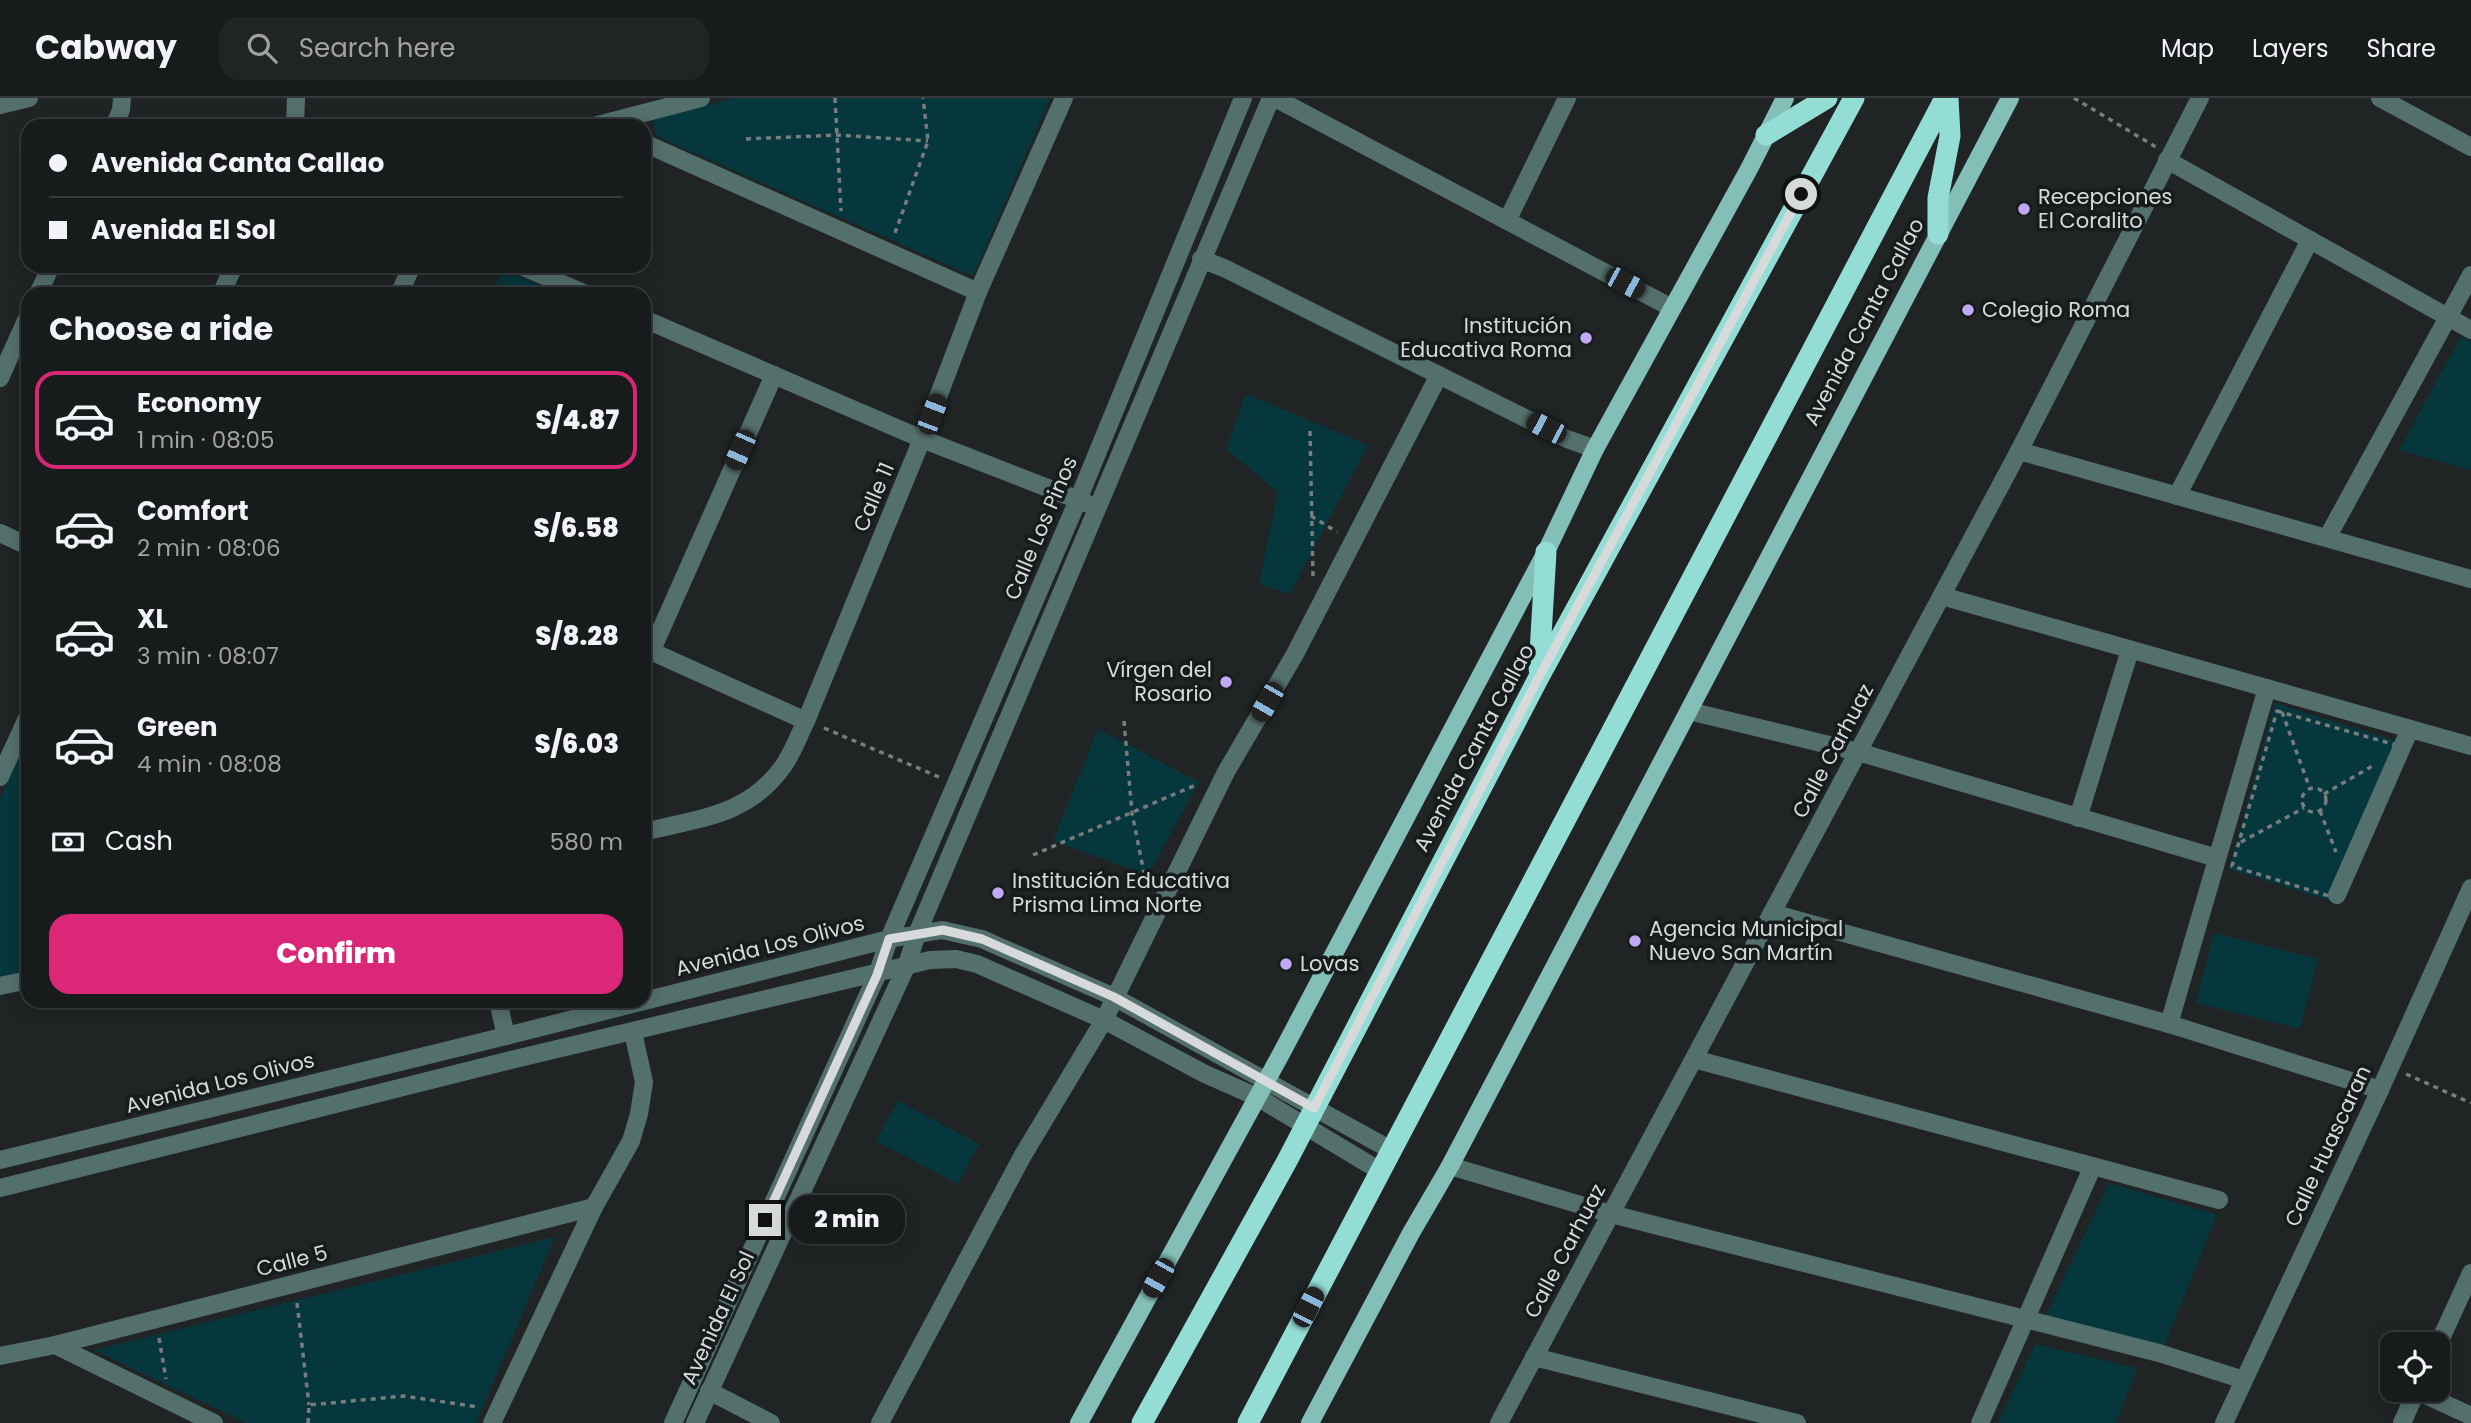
<!DOCTYPE html>
<meta charset="utf-8">
<style>
:root{--surface:#181b1c;--page:#212425;--text:#f1f3f6;--muted:#9fa1a3;--line:#36393b;--accent:#db2777}
body{margin:0;font-family:Poppins,sans-serif;background:var(--page);color:var(--text);height:100vh;display:flex;flex-direction:column;font-size:26px;white-space:nowrap}
*{box-sizing:border-box;margin:0}
p{font-size:23px;color:var(--muted)}
.icon{flex:none;width:38px;height:38px;fill:none;stroke:currentColor;stroke-width:2;stroke-linecap:round;stroke-linejoin:round}
.map{position:relative;flex:1;overflow:hidden}
.side{position:absolute;left:21px;top:189px;width:630px;height:721px;display:flex;flex-direction:column;background:var(--surface);border-radius:21px;box-shadow:0 4px 18px #0003,0 0 0 2px var(--line)}
.side>*{flex:none}
.banner{position:absolute;left:21px;top:21px;width:630px;height:154px;border-radius:21px;box-shadow:0 4px 18px #0003,0 0 0 2px var(--line);display:grid;align-content:center;height:154px;padding:0 28px;background:var(--surface)}
.controls{position:absolute;left:2380px;top:1234px;display:grid;gap:14px}
.controls a{display:grid;place-items:center;width:70px;height:70px;border-radius:14px;background:var(--surface);box-shadow:0 4px 18px #0003,0 0 0 2px var(--line);font-size:35px}
.end{position:absolute;width:32px;height:32px;margin:-16px;border:9px solid #d7dadb;background:#111;box-shadow:0 0 0 4px #111}
.from{border-radius:50%}
.bubble{position:absolute;height:49px;border-radius:21px;background:var(--surface);box-shadow:0 4px 18px #0003,0 0 0 2px var(--line);font-size:23px;font-weight:800;line-height:49px;text-align:center}
.car{position:absolute;width:21px;height:42px;margin:-21px -10px;border-radius:9px;box-shadow:0 0 5px 2px #0007;background:linear-gradient(#222 24%,#8ab4d8 0 40%,#222 0 76%,#8ab4d8 0 86%,#222 0)}
.banner b{display:flex;align-items:center;gap:24px;height:66px;font-size:26px}
.banner b+b{border-top:2px solid var(--line)}
.banner i{width:18px;height:18px;background:var(--text)}
ul{padding:0;list-style:none}
li{display:flex;align-items:center;gap:21px;height:98px;margin:0 14px 10px;padding:0 14px;border:4px solid transparent;border-radius:21px}
li div{flex:1}
li b{display:block;font-size:26px}
li em{font-style:normal;font-weight:800}
li.active{border-color:var(--accent)}
li>.icon{width:63px;height:63px;stroke-width:1.5}
h2{padding:0 28px;font-size:32px;line-height:84px}
.pay{display:flex;align-items:center;gap:18px;height:77px;padding:0 28px;font-size:26px}
.pay p{margin-inline-start:auto}
.cta{display:flex;gap:14px;margin-top:auto;padding:14px 28px}
.cta a{flex:1;height:80px;border-radius:21px;background:var(--accent);color:#fff;font-size:28px;font-weight:800;line-height:80px;text-align:center}
header{display:flex;align-items:center;gap:42px;box-sizing:border-box;height:98px;padding:0 35px;background:var(--surface);border-bottom:2px solid var(--line)}
header strong{font-size:33px}
nav{display:flex;gap:38px;margin-inline-start:auto;font-size:24px}
.search{width:490px;height:63px;background:var(--page);display:flex;align-items:center;gap:18px;box-sizing:border-box;padding:0 24px;border-radius:21px;color:var(--muted);font-size:26px}
.map>svg:first-child{display:block}
</style>
<header>
<strong>Cabway</strong>
<div class="search"><svg class="icon" aria-label="search" viewBox="0 0 24 24"><circle cx="10" cy="10" r="6"/><path d="M15 15l6 6"/></svg>Search here</div>
<nav><a>Map</a><a>Layers</a><a>Share</a></nav>
</header>
<div class="map">
<svg width="2471" height="1325" viewBox="0 0 2471 1325">
<rect width="100%" height="100%" fill="#202425"/>
<!-- green -->
<g fill="#06373c">
<path d="M 734,0 L 1050,0 L 973,178 L 656,38 L 652,22 Z"/>
<path d="M 503,171 L 559,196 L 492,196 Z"/>
<path d="M 2461,238 L 2471,244 L 2471,372 L 2399,352 Z"/>
<path d="M 1246,296 L 1368,347 L 1290,496 L 1259,486 L 1278,394 L 1226,351 Z"/>
<path d="M 2275,605 L 2400,644 L 2330,803 L 2229,771 Z"/>
<path d="M 1098,631 L 1199,684 L 1148,777 L 1053,743 Z"/>
<path d="M 28,641 L 28,874 L 0,880 L 0,701 Z"/>
<path d="M 2214,835 L 2318,861 L 2300,931 L 2196,905 Z"/>
<path d="M 898,1003 L 979,1046 L 958,1086 L 876,1043 Z"/>
<path d="M 2109,1085 L 2217,1117 L 2163,1250 L 2045,1219 Z"/>
<path d="M 555,1139 L 476,1325 L 246,1325 L 94,1252 Z"/>
<path d="M 2035,1246 L 2137,1270 L 2116,1325 L 1998,1325 Z"/>
</g>
<g fill="none" stroke-linecap="round" stroke-linejoin="round">
<!-- path -->
<g stroke="#787c7d" stroke-width="3.5" stroke-dasharray="5 5" stroke-linecap="butt">
<path d="M 835,0 L 841,113"/>
<path d="M 2074,0 L 2156,49"/>
<path d="M 746,41 L 837,37 L 928,43"/>
<path d="M 895,135 L 928,43 L 923,0"/>
<path d="M 1310,333 L 1313,478"/>
<path d="M 1311,418 L 1337,434"/>
<path d="M 2277,613 L 2396,647 L 2329,798 L 2232,768 Z"/>
<path d="M 2282,614 L 2310,691"/>
<path d="M 1124,623 L 1132,715 L 1147,790"/>
<path d="M 824,630 L 939,679"/>
<circle cx="2314" cy="702" r="12"/>
<path d="M 2324,696 L 2374,667"/>
<path d="M 2320,713 L 2336,754"/>
<path d="M 2241,744 L 2304,710"/>
<path d="M 1033,757 L 1198,686"/>
<path d="M 2406,976 L 2471,1005"/>
<path d="M 297,1205 L 309,1307"/>
<path d="M 159,1240 L 166,1281"/>
<path d="M 308,1325 L 309,1307 L 404,1298 L 478,1309"/>
</g>
<!-- minor -->
<g stroke="#54706d" stroke-width="18">
<path d="M 1275,0 L 1672,210"/>
<path d="M 2380,0 L 2471,49"/>
<path d="M 0,7 L 29,0"/>
<path d="M 114,28 L 121,12 L 122,0"/>
<path d="M 295,28 L 296,0"/>
<path d="M 594,28 L 701,0"/>
<path d="M 644,45 L 978,194"/>
<path d="M 2167,62 L 2471,232"/>
<path d="M 1507,123 L 1567,0"/>
<path d="M 1201,161 L 1224,170 L 1567,341 L 1595,351"/>
<path d="M 521,168 L 586,196"/>
<path d="M 38,196 L 51,168"/>
<path d="M 221,196 L 234,168"/>
<path d="M 399,196 L 412,168"/>
<path d="M 644,221 L 922,341 L 1086,405"/>
<path d="M 0,280 L 28,218"/>
<path d="M 2019,353 L 2471,481"/>
<path d="M 2177,398 L 2310,142"/>
<path d="M 0,435 L 28,448"/>
<path d="M 2327,440 L 2471,177"/>
<path d="M 1942,498 L 2471,648"/>
<path d="M 644,550 L 806,623"/>
<path d="M 651,554 L 774,277"/>
<path d="M 1689,613 L 1858,654 L 2217,760"/>
<path d="M 0,679 L 28,618"/>
<path d="M 2078,720 L 2130,552"/>
<path d="M 644,734 C 699,720 749,718 784,667 C 793,654 799,637 806,623 L 922,341 L 978,194 L 1064,0"/>
<path d="M 2337,797 L 2410,631"/>
<path d="M 1772,815 L 2169,926 L 2380,992"/>
<path d="M 0,888 L 28,882"/>
<path d="M 498,903 L 506,938"/>
<path d="M 2169,926 L 2267,590"/>
<path d="M 1694,961 L 2219,1102"/>
<path d="M 0,1062 L 506,938 L 889,841 L 942,832 L 982,841 L 1114,899 L 1391,1052"/>
<path d="M 1450,1068 L 1611,1116 L 2159,1255 L 2244,1282"/>
<path d="M 0,1090 L 511,962 L 930,862 L 956,861 L 977,866 L 1104,922 L 1205,976 L 1257,999 L 1380,1073"/>
<path d="M 55,1247 L 214,1325"/>
<path d="M 2438,1247 L 2471,1175"/>
<path d="M 0,1258 L 55,1247 L 594,1109"/>
<path d="M 1534,1259 L 1797,1325"/>
<path d="M 709,1293 L 771,1325"/>
<path d="M 2417,1293 L 2471,1318"/>
<path d="M 492,1325 L 594,1109 L 631,1043 L 639,1016 L 644,984 L 633,934"/>
<path d="M 673,1325 L 877,877 L 889,841 L 1078,402 L 1243,0"/>
<path d="M 695,1325 L 906,869 L 917,836 L 1271,0"/>
<path d="M 880,1325 L 1023,1057 L 1104,922 L 1226,674 L 1295,556 L 1439,277"/>
<path d="M 1499,1325 L 2019,353 L 2200,0"/>
<path d="M 1980,1325 L 2092,1070"/>
<path d="M 2224,1325 L 2380,992 L 2471,790"/>
<path d="M 2402,1325 L 2417,1292"/>
</g>
<!-- major -->
<g stroke="#83beb7" stroke-width="18">
<path d="M 1079,1325 L 1281,956 L 1546,454 L 1595,351 L 1749,71 L 1785,0"/>
<path d="M 1310,1325 L 1411,1135 L 1450,1068 L 2010,0"/>
</g>
<!-- highway -->
<g stroke="#94ddd4" stroke-width="21">
<path d="M 1766,37 L 1827,0"/>
<path d="M 1938,136 L 1938,100 L 1950,38 L 1948,0"/>
<path d="M 1539,571 L 1546,454"/>
<path d="M 1142,1325 L 1287,1063 L 1539,579 L 1854,0"/>
<path d="M 1248,1325 C 1477,881 1716,443 1945,0"/>
</g>
</g>
<g fill="none" stroke-linecap="round" stroke-linejoin="round">
<!-- route -->
<path stroke="#d7dadb" stroke-width="9" d="M 765,1122 L 877,877 L 889,841 L 943,832 L 982,841 L 1114,899 L 1314,1010 L 1539,579 L 1801,96"/>
</g>
<!-- markers -->
<g fill="#c1a8f3" stroke="#161b1c" stroke-width="2.5">
<circle cx="2024" cy="111" r="7"/>
<circle cx="1968" cy="212" r="7"/>
<circle cx="1586" cy="240" r="7"/>
<circle cx="1226" cy="584" r="7"/>
<circle cx="998" cy="795" r="7"/>
<circle cx="1635" cy="843" r="7"/>
<circle cx="1286" cy="866" r="7"/>
</g>
<g text-anchor="middle" stroke-width="7" stroke-linejoin="round" paint-order="stroke">
<!-- poi labels -->
<g font-size="21" fill="#d7dadb" stroke="#161b1c" text-anchor="start">
<text x="2038" y="106">Recepciones<tspan x="2038" dy="24">El Coralito</tspan></text>
<text x="1982" y="219">Colegio Roma</text>
<text x="1572" y="235" text-anchor="end">Institución<tspan x="1572" dy="24">Educativa Roma</tspan></text>
<text x="1212" y="579" text-anchor="end">Vírgen del<tspan x="1212" dy="24">Rosario</tspan></text>
<text x="1012" y="790">Institución Educativa<tspan x="1012" dy="24">Prisma Lima Norte</tspan></text>
<text x="1649" y="838">Agencia Municipal<tspan x="1649" dy="24">Nuevo San Martín</tspan></text>
<text x="1300" y="873">Lovas</text>
</g>
<!-- street labels -->
<g font-size="21" fill="#d7dadb" stroke="#161b1c">
<text transform="translate(1864 224) rotate(-62)" y="7">Avenida Canta Callao</text>
<text transform="translate(874 399) rotate(-67)" y="7">Calle 11</text>
<text transform="translate(1041 430) rotate(-67)" y="7">Calle Los Pinos</text>
<text transform="translate(1474 650) rotate(-62)" y="7">Avenida Canta Callao</text>
<text transform="translate(1833 653) rotate(-62)" y="7">Calle Carhuaz</text>
<text transform="translate(770 848) rotate(-14)" y="7">Avenida Los Olivos</text>
<text transform="translate(220 985) rotate(-14)" y="7">Avenida Los Olivos</text>
<text transform="translate(2328 1048) rotate(-65)" y="7">Calle Huascaran</text>
<text transform="translate(1565 1153) rotate(-62)" y="7">Calle Carhuaz</text>
<text transform="translate(292 1163) rotate(-14)" y="7">Calle 5</text>
<text transform="translate(718 1220) rotate(-65)" y="7">Avenida El Sol</text>
</g>
</g>
</svg>
<div class="controls">
<a><svg class="icon" aria-label="locate" viewBox="0 0 24 24"><circle cx="12" cy="12" r="6"/><path d="M12 2v4M12 18v4M2 12h4M18 12h4"/></svg></a>
</div>
<i class="end from" style="left:1801px;top:96px"></i>
<i class="end" style="left:765px;top:1122px"></i>
<div class="bubble" style="left:789px;top:1097px;width:116px">2 min</div>
<i class="car" style="left:1625px;top:185px;rotate:118deg"></i>
<i class="car" style="left:932px;top:316px;rotate:21deg"></i>
<i class="car" style="left:1546px;top:330px;rotate:297deg"></i>
<i class="car" style="left:740px;top:352px;rotate:204deg"></i>
<i class="car" style="left:1267px;top:604px;rotate:210deg"></i>
<i class="car" style="left:1158px;top:1180px;rotate:209deg"></i>
<i class="car" style="left:1308px;top:1209px;rotate:27deg"></i>
<div class="banner">
<b><i class="from"></i>Avenida Canta Callao</b>
<b><i></i>Avenida El Sol</b>
</div>
<section class="side">
<h2>Choose a ride</h2>
<ul>
<li class="active"><svg class="icon" aria-label="car" viewBox="0 0 24 24"><path d="M5 17H2v-5l4-1 3-4h7l3 4 3 1v5h-3M9 17h6M6 11h13"/><circle cx="7" cy="17" r="2"/><circle cx="17" cy="17" r="2"/></svg><div><b>Economy</b><p>1 min · 08:05</p></div><em>S/4.87</em></li>
<li><svg class="icon" aria-label="car" viewBox="0 0 24 24"><path d="M5 17H2v-5l4-1 3-4h7l3 4 3 1v5h-3M9 17h6M6 11h13"/><circle cx="7" cy="17" r="2"/><circle cx="17" cy="17" r="2"/></svg><div><b>Comfort</b><p>2 min · 08:06</p></div><em>S/6.58</em></li>
<li><svg class="icon" aria-label="car" viewBox="0 0 24 24"><path d="M5 17H2v-5l4-1 3-4h7l3 4 3 1v5h-3M9 17h6M6 11h13"/><circle cx="7" cy="17" r="2"/><circle cx="17" cy="17" r="2"/></svg><div><b>XL</b><p>3 min · 08:07</p></div><em>S/8.28</em></li>
<li><svg class="icon" aria-label="car" viewBox="0 0 24 24"><path d="M5 17H2v-5l4-1 3-4h7l3 4 3 1v5h-3M9 17h6M6 11h13"/><circle cx="7" cy="17" r="2"/><circle cx="17" cy="17" r="2"/></svg><div><b>Green</b><p>4 min · 08:08</p></div><em>S/6.03</em></li>
</ul>
<div class="pay"><svg class="icon" aria-label="cash" viewBox="0 0 24 24"><path d="M3 7h18v10H3z"/><circle cx="12" cy="12" r="2"/></svg>Cash<p>580 m</p></div>
<div class="cta"><a>Confirm</a></div>
</section>
</div>
